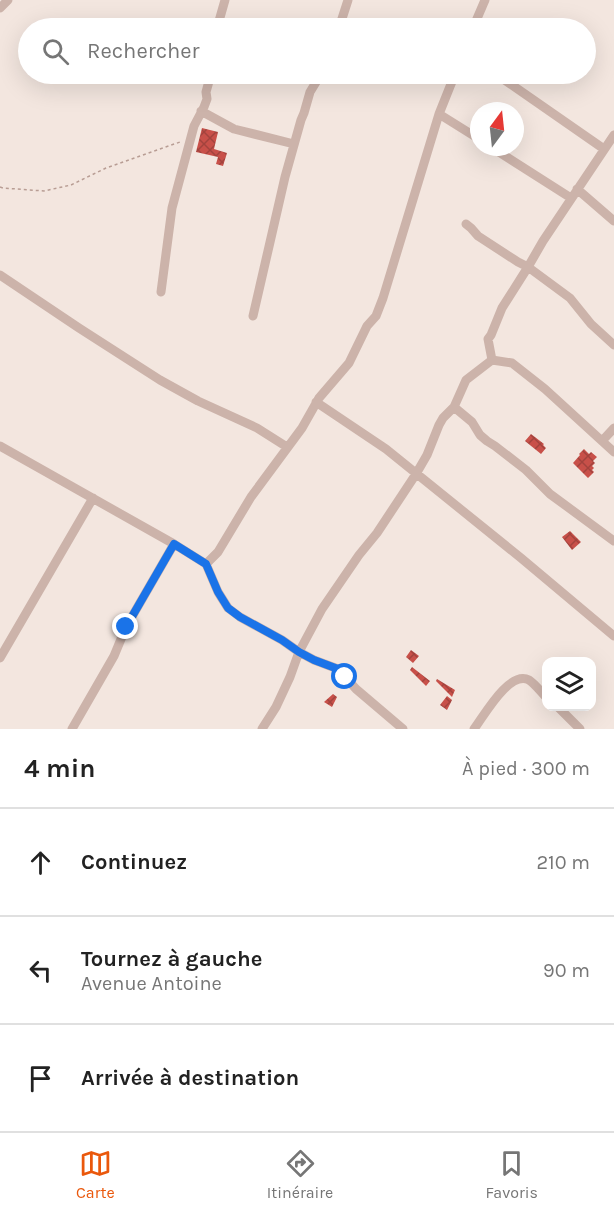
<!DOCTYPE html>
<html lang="fr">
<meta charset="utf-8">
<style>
body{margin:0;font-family:Karla,sans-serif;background:#f2f2f2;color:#222}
.controls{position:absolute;right:18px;bottom:18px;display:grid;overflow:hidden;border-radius:12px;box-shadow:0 6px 24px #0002}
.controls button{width:54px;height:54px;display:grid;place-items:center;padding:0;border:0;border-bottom:2px solid #e0e0e0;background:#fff;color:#222;font:30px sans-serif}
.compass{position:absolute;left:470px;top:102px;width:54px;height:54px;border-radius:50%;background:#fff;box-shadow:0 6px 24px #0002;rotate:15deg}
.stop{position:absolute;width:18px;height:18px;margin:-14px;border:4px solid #1a73e8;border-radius:50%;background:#fff}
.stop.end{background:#1a73e8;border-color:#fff;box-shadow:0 2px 6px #0008}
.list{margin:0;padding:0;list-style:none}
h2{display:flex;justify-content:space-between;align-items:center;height:78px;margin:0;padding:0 24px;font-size:26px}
h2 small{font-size:20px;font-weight:400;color:#767676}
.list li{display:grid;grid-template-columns:39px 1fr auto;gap:18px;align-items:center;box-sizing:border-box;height:108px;padding:0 24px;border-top:2px solid #e0e0e0}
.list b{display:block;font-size:22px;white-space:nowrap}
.list p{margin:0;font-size:20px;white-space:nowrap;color:#767676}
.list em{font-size:20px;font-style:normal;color:#767676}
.icon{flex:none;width:33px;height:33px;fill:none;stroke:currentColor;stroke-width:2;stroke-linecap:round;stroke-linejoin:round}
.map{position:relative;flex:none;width:614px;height:729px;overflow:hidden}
.search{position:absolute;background:#fff;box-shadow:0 6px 24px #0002;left:18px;right:18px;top:18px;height:66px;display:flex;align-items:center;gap:15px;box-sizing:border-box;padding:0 21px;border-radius:33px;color:#767676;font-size:22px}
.sheet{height:402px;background:#fff}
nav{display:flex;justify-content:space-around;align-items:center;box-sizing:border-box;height:84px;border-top:2px solid #e0e0e0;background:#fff;font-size:16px;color:#767676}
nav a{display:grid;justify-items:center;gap:3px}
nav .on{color:#ea580c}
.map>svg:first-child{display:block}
.building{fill:url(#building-cross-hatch)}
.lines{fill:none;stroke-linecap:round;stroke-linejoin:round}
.path{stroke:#b89d94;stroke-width:1.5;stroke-dasharray:3 3;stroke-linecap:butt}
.minor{stroke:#ccb3aa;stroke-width:9}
.route{stroke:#1a73e8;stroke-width:8}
</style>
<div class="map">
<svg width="614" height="729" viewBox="0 0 614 729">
<defs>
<pattern id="building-cross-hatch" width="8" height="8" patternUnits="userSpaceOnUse" patternTransform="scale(1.5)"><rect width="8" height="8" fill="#c85049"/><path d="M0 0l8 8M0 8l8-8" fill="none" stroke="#a3433d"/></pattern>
</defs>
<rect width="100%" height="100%" fill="#f3e6df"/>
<path class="building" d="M202,128L218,132L214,149L227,153L223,166L216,164L218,157L196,152Z
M531,434L544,444L543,445L546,448L541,454L525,441Z
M584,449L589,454L591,452L597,457L593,461L595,463L592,466L594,468L592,470L594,472L588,478L573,463L580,455L579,454Z
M570,531L581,542L572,550L562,537Z
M411,650L419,656L413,663L406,657Z
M412,667L430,681L426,686L410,670Z
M437,679L455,690L452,697L436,681Z
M333,694L337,697L332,707L324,702Z
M447,696L452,700L447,710L440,705Z"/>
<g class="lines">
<path class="path" d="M0,187L3,188L44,191L71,185L106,168L180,142"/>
<path class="minor" d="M0,8L8,0
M217,28L225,0
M339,28L348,0
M473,28L485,0
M496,74L604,149
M201,111L234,129L294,144
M439,114L479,139
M491,147L571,198
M577,189L614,221
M466,224L471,228L478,236L518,262L528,267L570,298L591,324L614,345
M0,275L79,328L160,380L198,401L257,428L287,447
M161,292L172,208L194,126L204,107L207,99L206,92L211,74
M253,316L285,177L301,120L304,113L310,92L321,74
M492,360L512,363L545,389L614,452
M316,402L386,449L521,558L614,636
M454,407L472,422L480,435L487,441L495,446L526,470L550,494L614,541
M602,441L614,428
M0,446L174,544L206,564L218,592L228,608L240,617L282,640L299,652L314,660L338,669L356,689L403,729
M206,564L218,552L251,497L302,428L319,398L349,363L367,326L376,316L383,298L439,114L455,74
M0,658L93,498
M557,706L580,729
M72,729L114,656L126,627L174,544
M262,729L276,707L290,677L299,652L322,609L359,555L377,533L416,474L427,455L439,425L443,418L454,407L466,380L492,360L488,339L491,335L502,308L528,267L543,241L614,135
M474,729C484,716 509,670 529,680C535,684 541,692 546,697"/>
</g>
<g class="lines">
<path class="route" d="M126,627L174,544L206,564L218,592L228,608L240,617L282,640L299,652L314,660L338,669L345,677"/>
</g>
</svg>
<div class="controls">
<button><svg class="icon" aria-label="layers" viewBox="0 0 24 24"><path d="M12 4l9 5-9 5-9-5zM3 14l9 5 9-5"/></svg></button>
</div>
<svg class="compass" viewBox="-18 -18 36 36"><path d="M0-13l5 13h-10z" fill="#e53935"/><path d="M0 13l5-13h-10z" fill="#767676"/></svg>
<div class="stop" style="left:345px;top:677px"></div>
<div class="stop end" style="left:126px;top:627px"></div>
<div class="search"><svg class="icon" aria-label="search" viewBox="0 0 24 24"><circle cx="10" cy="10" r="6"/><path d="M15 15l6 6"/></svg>Rechercher</div>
</div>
<section class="sheet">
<h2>4 min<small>À pied · 300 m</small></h2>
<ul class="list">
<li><svg class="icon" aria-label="ahead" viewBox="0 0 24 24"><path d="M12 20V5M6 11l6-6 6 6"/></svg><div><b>Continuez</b></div><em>210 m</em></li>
<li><svg class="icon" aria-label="left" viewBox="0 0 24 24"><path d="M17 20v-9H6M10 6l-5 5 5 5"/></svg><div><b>Tournez à gauche</b><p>Avenue Antoine</p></div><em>90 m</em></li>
<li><svg class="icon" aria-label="arrive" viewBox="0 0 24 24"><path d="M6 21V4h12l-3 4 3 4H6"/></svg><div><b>Arrivée à destination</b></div></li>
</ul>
</section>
<nav>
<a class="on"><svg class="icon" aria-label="map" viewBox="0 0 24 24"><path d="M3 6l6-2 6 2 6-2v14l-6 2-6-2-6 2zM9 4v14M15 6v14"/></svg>Carte</a>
<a><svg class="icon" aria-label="directions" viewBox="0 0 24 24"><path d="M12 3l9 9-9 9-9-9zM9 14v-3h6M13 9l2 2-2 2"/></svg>Itinéraire</a>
<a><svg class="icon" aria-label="saved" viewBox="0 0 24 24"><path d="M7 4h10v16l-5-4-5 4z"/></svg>Favoris</a>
</nav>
